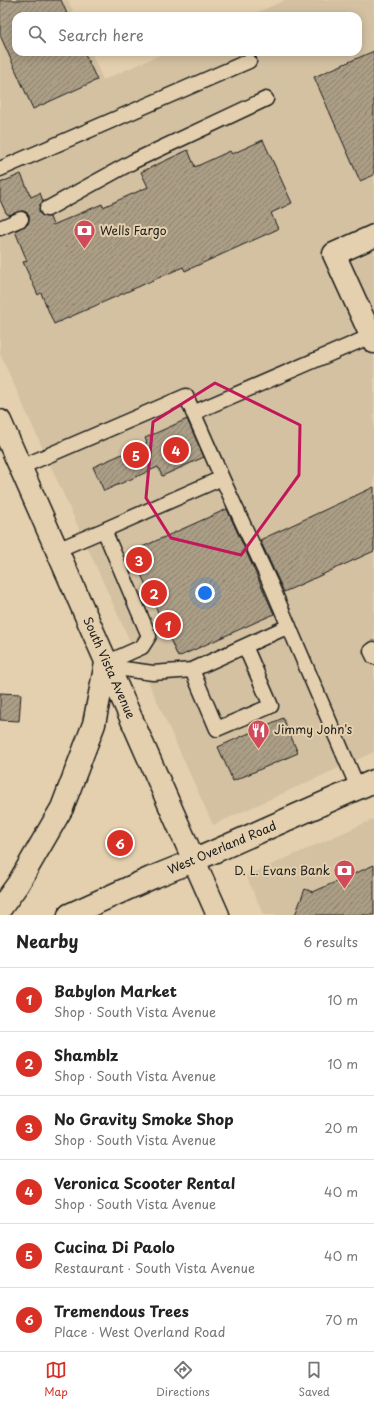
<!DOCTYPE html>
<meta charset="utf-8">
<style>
body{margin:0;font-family:"Playpen Sans",sans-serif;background:#f6f6f6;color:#222}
.you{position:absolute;left:205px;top:593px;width:14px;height:14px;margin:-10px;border:3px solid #fff;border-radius:50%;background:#1a73e8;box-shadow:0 0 0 6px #1a73e833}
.badge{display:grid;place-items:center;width:26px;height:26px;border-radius:50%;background:#d93025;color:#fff;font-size:13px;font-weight:700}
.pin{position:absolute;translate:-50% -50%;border:2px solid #fff;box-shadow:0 1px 4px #0006}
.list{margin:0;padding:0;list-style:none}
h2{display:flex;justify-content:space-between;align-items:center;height:52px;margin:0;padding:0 16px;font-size:17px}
h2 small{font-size:13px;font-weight:400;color:#767676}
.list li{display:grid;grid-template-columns:26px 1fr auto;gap:12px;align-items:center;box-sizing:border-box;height:64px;padding:0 16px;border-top:1px solid #e0e0e0}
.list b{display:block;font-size:15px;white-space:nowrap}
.list p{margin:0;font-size:13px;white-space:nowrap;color:#767676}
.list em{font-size:13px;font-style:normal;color:#767676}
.icon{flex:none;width:22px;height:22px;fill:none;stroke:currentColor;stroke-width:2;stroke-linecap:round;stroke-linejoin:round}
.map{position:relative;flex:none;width:374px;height:915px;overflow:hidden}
.search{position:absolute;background:#fff;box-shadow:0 2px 10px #0003;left:12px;right:12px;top:12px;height:44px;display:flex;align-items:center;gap:10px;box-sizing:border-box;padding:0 14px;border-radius:12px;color:#767676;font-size:15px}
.sheet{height:436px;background:#fff}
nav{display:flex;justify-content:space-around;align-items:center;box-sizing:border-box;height:56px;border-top:1px solid #e0e0e0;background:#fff;font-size:11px;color:#767676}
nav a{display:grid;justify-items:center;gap:2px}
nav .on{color:#d93025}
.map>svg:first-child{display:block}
.built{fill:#d3c1a2}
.building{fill:url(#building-hatch);stroke:#1c1c1c}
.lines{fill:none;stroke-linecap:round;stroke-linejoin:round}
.service-casing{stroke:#1c1c1c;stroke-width:17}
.minor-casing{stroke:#1c1c1c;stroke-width:25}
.tertiary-casing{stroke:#1c1c1c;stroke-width:25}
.primary-casing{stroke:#1c1c1c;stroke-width:25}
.service{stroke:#e4d0ae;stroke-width:14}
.minor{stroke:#e4d0ae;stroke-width:22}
.tertiary{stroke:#e4d0ae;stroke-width:22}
.primary{stroke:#e4d0ae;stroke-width:22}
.marked{fill:none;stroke:#c2185b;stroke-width:3;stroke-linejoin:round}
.labels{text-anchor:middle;stroke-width:4;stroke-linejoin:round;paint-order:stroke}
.poi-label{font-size:12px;fill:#1c1c1c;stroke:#e4d0ae;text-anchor:start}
.street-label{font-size:12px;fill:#1c1c1c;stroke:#e4d0ae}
</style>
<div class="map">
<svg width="374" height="915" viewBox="0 0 374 915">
<defs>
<pattern id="building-hatch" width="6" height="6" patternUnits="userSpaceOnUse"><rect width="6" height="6" fill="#ac9e86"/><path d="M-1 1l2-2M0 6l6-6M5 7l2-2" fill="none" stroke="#8b806d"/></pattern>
</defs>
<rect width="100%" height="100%" fill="#e4d0ae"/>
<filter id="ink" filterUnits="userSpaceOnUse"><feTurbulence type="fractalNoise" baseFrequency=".025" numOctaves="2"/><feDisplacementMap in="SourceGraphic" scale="8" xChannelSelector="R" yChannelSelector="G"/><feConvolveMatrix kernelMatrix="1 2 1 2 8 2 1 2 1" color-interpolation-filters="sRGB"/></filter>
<g filter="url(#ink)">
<path class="built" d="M0,0H68L75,16H16V52H91L103,80L167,52H358V16H249L285,0H374V752L213,825L0,354Z
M374,819V915H264L246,876Z"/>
<path class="building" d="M0,0H61L68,16H16V52H84L97,80L33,109L0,35Z
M374,51V175L360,181L314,77Z
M263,140L292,203L271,213L278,229L185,271L183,267L54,324L41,293L38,295L23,262L27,261L15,231L28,224L29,220V216L26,212L22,211L8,215L7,213H6L0,200V183L21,174L31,197L40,193L43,201L40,205L39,213L43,216L50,217L53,225L102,204L103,207L148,187L141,172L188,150L195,167L230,151L232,154Z
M187,419L204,457L162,476L158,467L104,491L93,467L147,443L145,438Z
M374,487V551L284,592L260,540Z
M227,509L274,614L178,657L131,552Z
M0,693L21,694L19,721L0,720Z
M283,718L298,753L233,781L218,747Z
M374,865V915H295L305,889L313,892Z"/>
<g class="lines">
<defs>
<path id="service" d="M0,169L249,61
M47,209L134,161L266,99
M0,228L21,219
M193,413L371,336
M21,467L186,396L222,478L272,587L358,788
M104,530L222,478
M57,550L104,530L149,636L142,647L106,663
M374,649L371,651L374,657
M106,663L124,669L153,673L192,670L289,626
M192,670L217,729L271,706L245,646"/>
<path id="minor" d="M374,236L334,254L374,342"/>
<path id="tertiary" d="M193,861L374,781"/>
<path id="primary" d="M0,421L218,915
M0,909L18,884L62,808L94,724L106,663
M69,915L151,878L193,861"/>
</defs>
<use href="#service" class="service-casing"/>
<use href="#minor" class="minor-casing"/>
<use href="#tertiary" class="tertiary-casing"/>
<use href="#primary" class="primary-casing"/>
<use href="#service" class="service"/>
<use href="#minor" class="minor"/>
<use href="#tertiary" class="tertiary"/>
<use href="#primary" class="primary"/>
</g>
</g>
<path class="marked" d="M215,383L300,425L299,475L241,555L171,538L146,498L153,422Z"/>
<defs>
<symbol id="bank-pin" viewBox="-11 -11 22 30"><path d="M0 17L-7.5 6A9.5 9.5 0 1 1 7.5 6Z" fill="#d1495b" stroke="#e4d0ae"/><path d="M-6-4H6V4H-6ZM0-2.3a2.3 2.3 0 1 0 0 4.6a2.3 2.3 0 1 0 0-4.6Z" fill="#fff"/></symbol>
<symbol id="restaurant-pin" viewBox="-11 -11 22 30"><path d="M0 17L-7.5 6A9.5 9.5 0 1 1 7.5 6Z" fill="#d1495b" stroke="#e4d0ae"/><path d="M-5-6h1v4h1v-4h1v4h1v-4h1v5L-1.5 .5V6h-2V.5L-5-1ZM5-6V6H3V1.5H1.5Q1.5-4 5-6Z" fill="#fff"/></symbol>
</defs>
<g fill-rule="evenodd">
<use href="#bank-pin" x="72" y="218" width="25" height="34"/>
<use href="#restaurant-pin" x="246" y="718" width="25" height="34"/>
<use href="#bank-pin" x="332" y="858" width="25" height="34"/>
</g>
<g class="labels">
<g class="poi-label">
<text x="100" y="235">Wells Fargo</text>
<text x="274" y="734">Jimmy John's</text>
<text x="330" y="875" text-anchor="end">D. L. Evans Bank</text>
</g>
<g class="street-label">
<text transform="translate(109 668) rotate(66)" y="4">South Vista Avenue</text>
<text transform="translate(222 848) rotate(-23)" y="4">West Overland Road</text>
</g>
</g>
</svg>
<div class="you"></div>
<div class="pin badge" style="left:168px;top:625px">1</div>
<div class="pin badge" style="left:154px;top:593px">2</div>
<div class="pin badge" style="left:139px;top:560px">3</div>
<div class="pin badge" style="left:176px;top:450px">4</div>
<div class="pin badge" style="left:136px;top:455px">5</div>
<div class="pin badge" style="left:120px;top:843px">6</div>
<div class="search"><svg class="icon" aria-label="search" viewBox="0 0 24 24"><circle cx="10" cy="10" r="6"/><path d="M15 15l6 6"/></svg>Search here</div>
</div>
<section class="sheet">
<h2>Nearby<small>6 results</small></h2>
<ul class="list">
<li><span class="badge">1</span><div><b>Babylon Market</b><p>Shop · South Vista Avenue</p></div><em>10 m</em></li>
<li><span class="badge">2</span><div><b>Shamblz</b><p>Shop · South Vista Avenue</p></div><em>10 m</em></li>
<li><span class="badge">3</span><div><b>No Gravity Smoke Shop</b><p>Shop · South Vista Avenue</p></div><em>20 m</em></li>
<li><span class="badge">4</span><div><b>Veronica Scooter Rental</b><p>Shop · South Vista Avenue</p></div><em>40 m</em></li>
<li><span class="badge">5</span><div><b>Cucina Di Paolo</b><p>Restaurant · South Vista Avenue</p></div><em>40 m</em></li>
<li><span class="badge">6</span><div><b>Tremendous Trees</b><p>Place · West Overland Road</p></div><em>70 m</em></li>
</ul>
</section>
<nav>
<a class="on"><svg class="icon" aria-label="map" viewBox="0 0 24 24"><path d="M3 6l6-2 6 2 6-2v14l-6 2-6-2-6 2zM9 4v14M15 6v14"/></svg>Map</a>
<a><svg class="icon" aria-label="directions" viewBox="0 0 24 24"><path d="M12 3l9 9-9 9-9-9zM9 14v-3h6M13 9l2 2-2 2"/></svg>Directions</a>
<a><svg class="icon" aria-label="saved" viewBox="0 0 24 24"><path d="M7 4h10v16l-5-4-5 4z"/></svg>Saved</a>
</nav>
